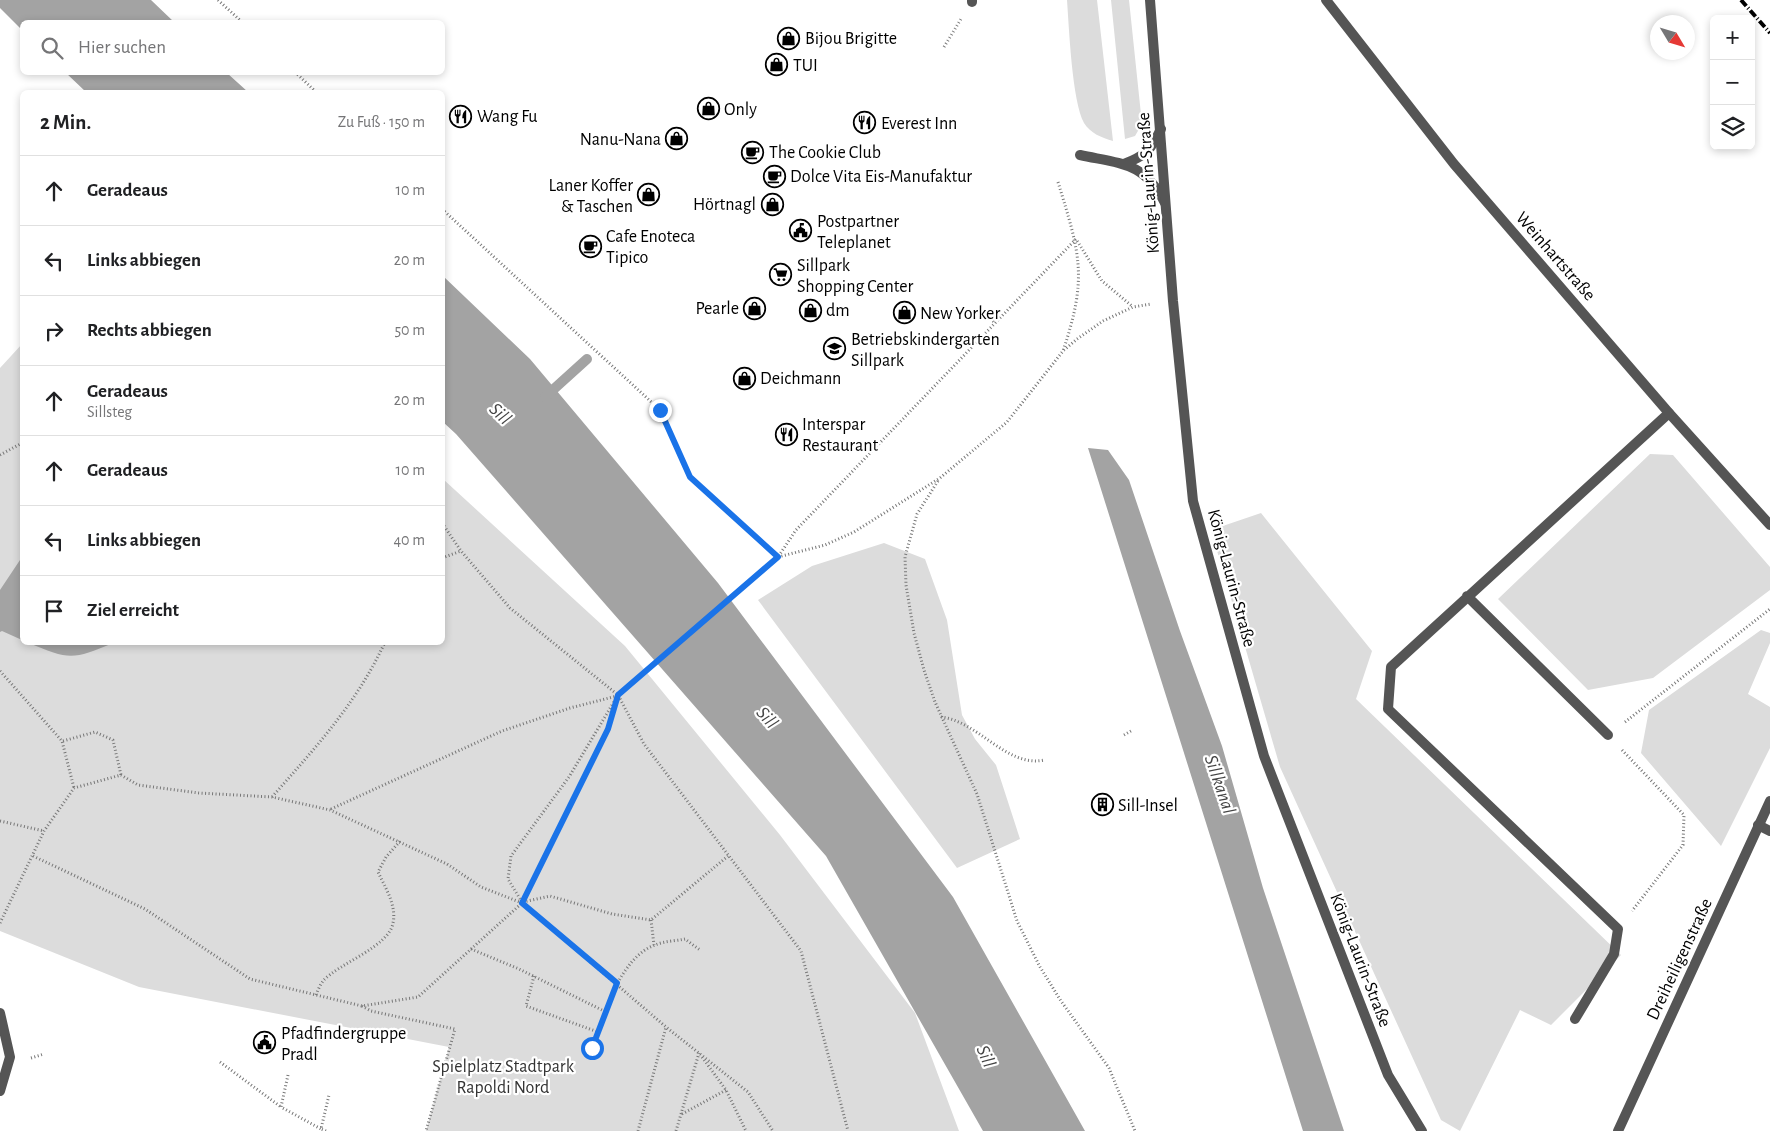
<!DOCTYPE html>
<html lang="de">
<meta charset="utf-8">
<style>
body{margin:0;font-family:"Alegreya Sans",sans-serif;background:#f6f6f6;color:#202124}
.controls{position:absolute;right:15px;top:15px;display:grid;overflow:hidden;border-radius:8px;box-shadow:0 2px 8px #0003}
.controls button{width:45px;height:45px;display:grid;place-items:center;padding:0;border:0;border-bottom:1px solid #e0e0e0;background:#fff;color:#202124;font:25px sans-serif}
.compass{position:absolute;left:1650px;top:15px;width:45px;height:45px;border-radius:50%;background:#fff;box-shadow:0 2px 8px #0003;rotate:128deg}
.stop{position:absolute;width:15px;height:15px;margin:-11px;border:4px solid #1a73e8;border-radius:50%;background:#fff}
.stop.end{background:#1a73e8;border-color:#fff;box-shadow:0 1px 5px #0008}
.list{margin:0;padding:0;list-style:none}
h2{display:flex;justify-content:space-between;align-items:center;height:65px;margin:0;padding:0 20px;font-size:21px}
h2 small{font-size:16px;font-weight:400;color:#757577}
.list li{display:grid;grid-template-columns:32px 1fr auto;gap:15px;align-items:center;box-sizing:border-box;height:70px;padding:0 20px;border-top:1px solid #e0e0e0}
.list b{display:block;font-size:19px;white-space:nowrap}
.list p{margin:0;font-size:16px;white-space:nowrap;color:#757577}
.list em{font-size:16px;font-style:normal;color:#757577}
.icon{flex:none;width:28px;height:28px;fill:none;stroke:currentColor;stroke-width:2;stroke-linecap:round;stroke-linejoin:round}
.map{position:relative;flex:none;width:1770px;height:1131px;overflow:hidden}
.search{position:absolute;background:#fff;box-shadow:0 2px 8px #0003;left:20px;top:20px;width:425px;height:55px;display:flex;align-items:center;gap:12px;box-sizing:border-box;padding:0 18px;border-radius:8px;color:#757577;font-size:19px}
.panel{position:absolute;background:#fff;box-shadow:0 2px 8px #0003;left:20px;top:90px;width:425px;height:555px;border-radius:8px}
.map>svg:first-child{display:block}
.green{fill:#dcdcdc}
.water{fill:#a3a3a3}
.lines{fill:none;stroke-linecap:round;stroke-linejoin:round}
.stream{stroke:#a3a3a3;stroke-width:10}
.path{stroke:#777;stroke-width:3;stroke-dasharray:1 2.5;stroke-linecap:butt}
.service{stroke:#555;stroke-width:10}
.pedestrian{stroke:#555;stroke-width:10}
.minor{stroke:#555;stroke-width:10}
.tertiary{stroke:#555;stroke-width:10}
.rail{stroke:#000;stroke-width:4;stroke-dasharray:8 2.5 1 2.5;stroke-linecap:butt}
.route{stroke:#1a73e8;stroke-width:6}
.labels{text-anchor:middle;stroke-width:4.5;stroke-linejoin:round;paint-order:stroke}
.poi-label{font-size:18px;fill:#000;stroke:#fff;text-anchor:start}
.street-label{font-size:18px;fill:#000;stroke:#fff}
.park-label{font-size:18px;fill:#333;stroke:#fff}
.water-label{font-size:19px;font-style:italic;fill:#444;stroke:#fff}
</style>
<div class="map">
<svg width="1770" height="1131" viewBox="0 0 1770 1131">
<rect width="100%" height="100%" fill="#fff"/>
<path class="green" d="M1067,0H1097L1113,141C1102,138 1090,133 1084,123C1072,101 1069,27 1067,0Z
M1111,0H1129L1142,124L1135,136L1125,139Z
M22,344V642H442L443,479L625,646L780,835L915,1013L959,1131H426L449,1047L139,987L0,931V368Z
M1650,454L1673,455L1770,567V590L1653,678L1588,690L1498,599Z
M1261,513L1372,651L1356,699L1621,955L1551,1025L1520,1010L1460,1131L1441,1120L1280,767L1211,530Z
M884,543L925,559L947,620L962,715L975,739L996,765L1020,839L957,868L758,600L812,566Z
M1761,630L1770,633V643L1748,694L1770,707V748L1721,846L1641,753L1649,710Z"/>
<path class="water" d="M0,0H151L174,22H22V30L0,8Z
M66,73H227L248,92H86Z
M443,276L530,359L718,583L953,897L1085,1131H983L826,856L456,434L443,422Z
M1088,448L1108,450L1129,480L1180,631L1222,746L1263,888L1344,1131H1303Z
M22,557V640L2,631L0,632V590Z
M29,643H113C73,660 69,660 29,643Z"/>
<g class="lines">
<path class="stream" d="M545,397L587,359"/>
<path class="path" d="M218,0L242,22
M944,47L961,19
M295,72L316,92
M1058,182C1080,254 1088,277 1063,351
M442,209L660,410L690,477L778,557L796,530L1076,239L1102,281L1133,307
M983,311L995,323
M0,455L22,443
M938,481L917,514L905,557L906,585L914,633L924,670L935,702L977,794L1017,921L1040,967L1061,1001L1109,1068L1135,1131
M442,523L461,551L510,608L618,695L644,744L801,951L848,1131
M442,558L461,551
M0,671L62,741L74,788
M941,717C978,721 1007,768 1044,760
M1625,722L1770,609
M1124,735L1131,731
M63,741L95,732L113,740L121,775
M1622,750L1684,815L1683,845L1632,911
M272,797C316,747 357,703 385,642
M331,809L502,731L570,708L617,696
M0,821L44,831
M33,856L145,909L250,979L362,1006L418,997L522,903L608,729L616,701
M522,902L508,879L511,856L569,777L618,695L778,557L825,545L854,532L940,478L1007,422L1063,351L1077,339L1103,321L1133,307L1151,304
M523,902L550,896L612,914L651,920L728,856
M651,920L654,945
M0,923L44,831L74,788L121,775L138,785L199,793L272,797L330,810L447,864L481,887L522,903L666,1027L748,1092L773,1131
M471,949L519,969L606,1012
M534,976L526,1006L598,1032
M316,995C318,990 320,985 323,981C339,963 389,947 393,923C397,906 385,887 378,872L386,857L401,840
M362,1006L371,1011L455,1029L426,1131
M592,1048C604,1016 619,958 655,945C664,941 676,941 685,939L700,950
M702,1057L726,1090L746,1131
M31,1058L44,1054
M220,1062L281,1107
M288,1075L281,1107L321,1129
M682,1114L726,1090
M326,1131L321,1129L329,1095
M638,1131L666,1027
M676,1131L699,1053"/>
<path class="service" d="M1080,155C1122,164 1144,162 1165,203
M1124,164C1145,156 1151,150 1161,129
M1467,596L1608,735
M1575,1019L1614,954L1618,929L1388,709L1391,667L1669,413"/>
<path class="pedestrian" d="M972,0V2"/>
<path class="minor" d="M1758,825L1770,831
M0,1013L10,1057L0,1091"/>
<path class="tertiary" d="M1150,0L1173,301L1193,501L1264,756L1388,1075L1422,1131
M1326,0L1454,164L1669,413L1770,525
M1618,1131L1770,801"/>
<path class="rail" d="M1741,0L1770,33"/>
</g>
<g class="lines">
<path class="route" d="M592,1048L617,983L522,903L608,729L618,695L778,557L690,477L660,410"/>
</g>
<defs>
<symbol id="shop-ring" viewBox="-11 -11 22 22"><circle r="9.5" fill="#fff" stroke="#000" stroke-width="1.5"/><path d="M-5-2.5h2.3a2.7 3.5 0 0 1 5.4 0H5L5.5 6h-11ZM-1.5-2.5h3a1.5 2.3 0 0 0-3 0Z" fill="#000"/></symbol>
<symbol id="restaurant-ring" viewBox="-11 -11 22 22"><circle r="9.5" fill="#fff" stroke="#000" stroke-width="1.5"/><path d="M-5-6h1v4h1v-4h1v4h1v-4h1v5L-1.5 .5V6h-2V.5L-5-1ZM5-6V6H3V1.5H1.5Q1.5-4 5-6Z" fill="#000"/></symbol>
<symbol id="cafe-ring" viewBox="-11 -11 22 22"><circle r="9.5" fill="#fff" stroke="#000" stroke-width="1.5"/><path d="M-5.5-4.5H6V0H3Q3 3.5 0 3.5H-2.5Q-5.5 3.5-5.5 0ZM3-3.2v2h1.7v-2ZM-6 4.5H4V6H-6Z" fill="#000"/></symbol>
<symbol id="civic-ring" viewBox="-11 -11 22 22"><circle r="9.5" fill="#fff" stroke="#000" stroke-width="1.5"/><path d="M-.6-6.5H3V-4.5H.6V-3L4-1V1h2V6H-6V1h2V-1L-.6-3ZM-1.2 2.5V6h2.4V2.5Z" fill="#000"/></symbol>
<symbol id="supermarket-ring" viewBox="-11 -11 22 22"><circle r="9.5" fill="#fff" stroke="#000" stroke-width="1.5"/><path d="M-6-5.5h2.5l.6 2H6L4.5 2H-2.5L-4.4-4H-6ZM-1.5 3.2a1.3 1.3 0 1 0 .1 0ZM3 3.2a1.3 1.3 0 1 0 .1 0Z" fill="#000"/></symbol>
<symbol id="school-ring" viewBox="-11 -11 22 22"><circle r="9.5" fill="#fff" stroke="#000" stroke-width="1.5"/><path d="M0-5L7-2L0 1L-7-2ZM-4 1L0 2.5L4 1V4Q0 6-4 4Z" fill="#000"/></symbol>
<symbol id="building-ring" viewBox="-11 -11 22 22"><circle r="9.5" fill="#fff" stroke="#000" stroke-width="1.5"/><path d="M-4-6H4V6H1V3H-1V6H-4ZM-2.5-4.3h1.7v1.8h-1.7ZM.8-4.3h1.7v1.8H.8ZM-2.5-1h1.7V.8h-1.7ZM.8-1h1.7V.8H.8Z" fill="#000"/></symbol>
</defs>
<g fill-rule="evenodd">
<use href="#shop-ring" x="776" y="26" width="25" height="25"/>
<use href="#shop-ring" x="764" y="52" width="25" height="25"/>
<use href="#shop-ring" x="696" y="96" width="25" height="25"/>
<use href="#restaurant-ring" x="448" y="104" width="25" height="25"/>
<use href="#restaurant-ring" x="852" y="110" width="25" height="25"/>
<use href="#shop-ring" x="664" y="126" width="25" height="25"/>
<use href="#cafe-ring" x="740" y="140" width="25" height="25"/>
<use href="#cafe-ring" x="762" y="164" width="25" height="25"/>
<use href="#shop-ring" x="636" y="182" width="25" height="25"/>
<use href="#shop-ring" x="760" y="192" width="25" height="25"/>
<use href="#civic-ring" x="788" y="218" width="25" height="25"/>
<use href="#cafe-ring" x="578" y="234" width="25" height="25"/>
<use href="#supermarket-ring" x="768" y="262" width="25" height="25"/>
<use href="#shop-ring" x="742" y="296" width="25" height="25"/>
<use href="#shop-ring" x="798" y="298" width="25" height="25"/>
<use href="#shop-ring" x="892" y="300" width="25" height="25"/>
<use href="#school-ring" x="822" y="336" width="25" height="25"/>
<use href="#shop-ring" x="732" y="366" width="25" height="25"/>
<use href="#restaurant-ring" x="774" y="422" width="25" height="25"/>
<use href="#building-ring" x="1090" y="792" width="25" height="25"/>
<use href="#civic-ring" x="252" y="1030" width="25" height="25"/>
</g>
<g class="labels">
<g class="poi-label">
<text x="805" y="44">Bijou Brigitte</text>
<text x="793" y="71">TUI</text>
<text x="724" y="115">Only</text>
<text x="477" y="122">Wang Fu</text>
<text x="881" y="129">Everest Inn</text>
<text x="661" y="145" text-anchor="end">Nanu-Nana</text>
<text x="769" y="158">The Cookie Club</text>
<text x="790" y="182">Dolce Vita Eis-Manufaktur</text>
<text x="633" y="191" text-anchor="end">Laner Koffer<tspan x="633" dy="21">&amp; Taschen</tspan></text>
<text x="756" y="210" text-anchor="end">Hörtnagl</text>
<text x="817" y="227">Postpartner<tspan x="817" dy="21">Teleplanet</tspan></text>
<text x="606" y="242">Cafe Enoteca<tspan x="606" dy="21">Tipico</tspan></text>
<text x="797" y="271">Sillpark<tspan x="797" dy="21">Shopping Center</tspan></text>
<text x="739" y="314" text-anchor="end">Pearle</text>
<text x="826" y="316">dm</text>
<text x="920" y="319">New Yorker</text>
<text x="851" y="345">Betriebskindergarten<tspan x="851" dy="21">Sillpark</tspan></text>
<text x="760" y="384">Deichmann</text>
<text x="802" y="430">Interspar<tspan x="802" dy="21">Restaurant</tspan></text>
<text x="1118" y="811">Sill-Insel</text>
<text x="281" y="1039">Pfadfindergruppe<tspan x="281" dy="21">Pradl</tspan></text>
</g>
<g class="street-label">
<text transform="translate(1148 183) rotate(-94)" y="6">König-Laurin-Straße</text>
<text transform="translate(1556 256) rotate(49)" y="6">Weinhartstraße</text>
<text transform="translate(1232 578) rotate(75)" y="6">König-Laurin-Straße</text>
<text transform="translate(1679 959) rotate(-65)" y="6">Dreiheiligenstraße</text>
<text transform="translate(1361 960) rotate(69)" y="6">König-Laurin-Straße</text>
</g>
<g class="park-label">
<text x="503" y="1072">Spielplatz Stadtpark<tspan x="503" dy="21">Rapoldi Nord</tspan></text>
</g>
<g class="water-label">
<text transform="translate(501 413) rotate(44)" y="7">Sill</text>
<text transform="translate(768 717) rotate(50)" y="7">Sill</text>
<text transform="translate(1221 784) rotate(71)" y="7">Sillkanal</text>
<text transform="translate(987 1056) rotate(67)" y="7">Sill</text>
</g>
</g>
</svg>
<div class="controls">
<button>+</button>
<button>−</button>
<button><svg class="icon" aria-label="layers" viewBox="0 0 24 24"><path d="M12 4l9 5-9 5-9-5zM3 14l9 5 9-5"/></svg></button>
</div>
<svg class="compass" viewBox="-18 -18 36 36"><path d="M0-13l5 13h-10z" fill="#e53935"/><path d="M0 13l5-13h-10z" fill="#757577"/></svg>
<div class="stop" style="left:592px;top:1048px"></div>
<div class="stop end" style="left:660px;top:410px"></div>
<div class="search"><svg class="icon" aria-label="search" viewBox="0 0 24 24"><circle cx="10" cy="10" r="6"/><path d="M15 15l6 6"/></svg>Hier suchen</div>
<section class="panel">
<h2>2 Min.<small>Zu Fuß · 150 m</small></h2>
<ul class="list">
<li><svg class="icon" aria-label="ahead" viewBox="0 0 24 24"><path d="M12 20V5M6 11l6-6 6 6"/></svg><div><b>Geradeaus</b></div><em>10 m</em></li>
<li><svg class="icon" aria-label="left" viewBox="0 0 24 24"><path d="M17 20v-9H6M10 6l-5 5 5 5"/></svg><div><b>Links abbiegen</b></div><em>20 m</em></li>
<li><svg class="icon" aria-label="right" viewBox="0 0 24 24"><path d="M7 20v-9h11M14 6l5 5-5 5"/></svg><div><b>Rechts abbiegen</b></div><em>50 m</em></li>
<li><svg class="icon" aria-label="ahead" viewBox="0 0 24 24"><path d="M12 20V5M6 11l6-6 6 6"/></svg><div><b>Geradeaus</b><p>Sillsteg</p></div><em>20 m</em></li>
<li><svg class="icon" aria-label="ahead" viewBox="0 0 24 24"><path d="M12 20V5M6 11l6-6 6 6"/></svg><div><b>Geradeaus</b></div><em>10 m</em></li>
<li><svg class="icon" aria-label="left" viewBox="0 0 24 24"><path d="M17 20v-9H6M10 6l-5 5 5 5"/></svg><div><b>Links abbiegen</b></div><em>40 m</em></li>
<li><svg class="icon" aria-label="arrive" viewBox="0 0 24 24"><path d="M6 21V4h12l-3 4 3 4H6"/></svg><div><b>Ziel erreicht</b></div></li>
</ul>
</section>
</div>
